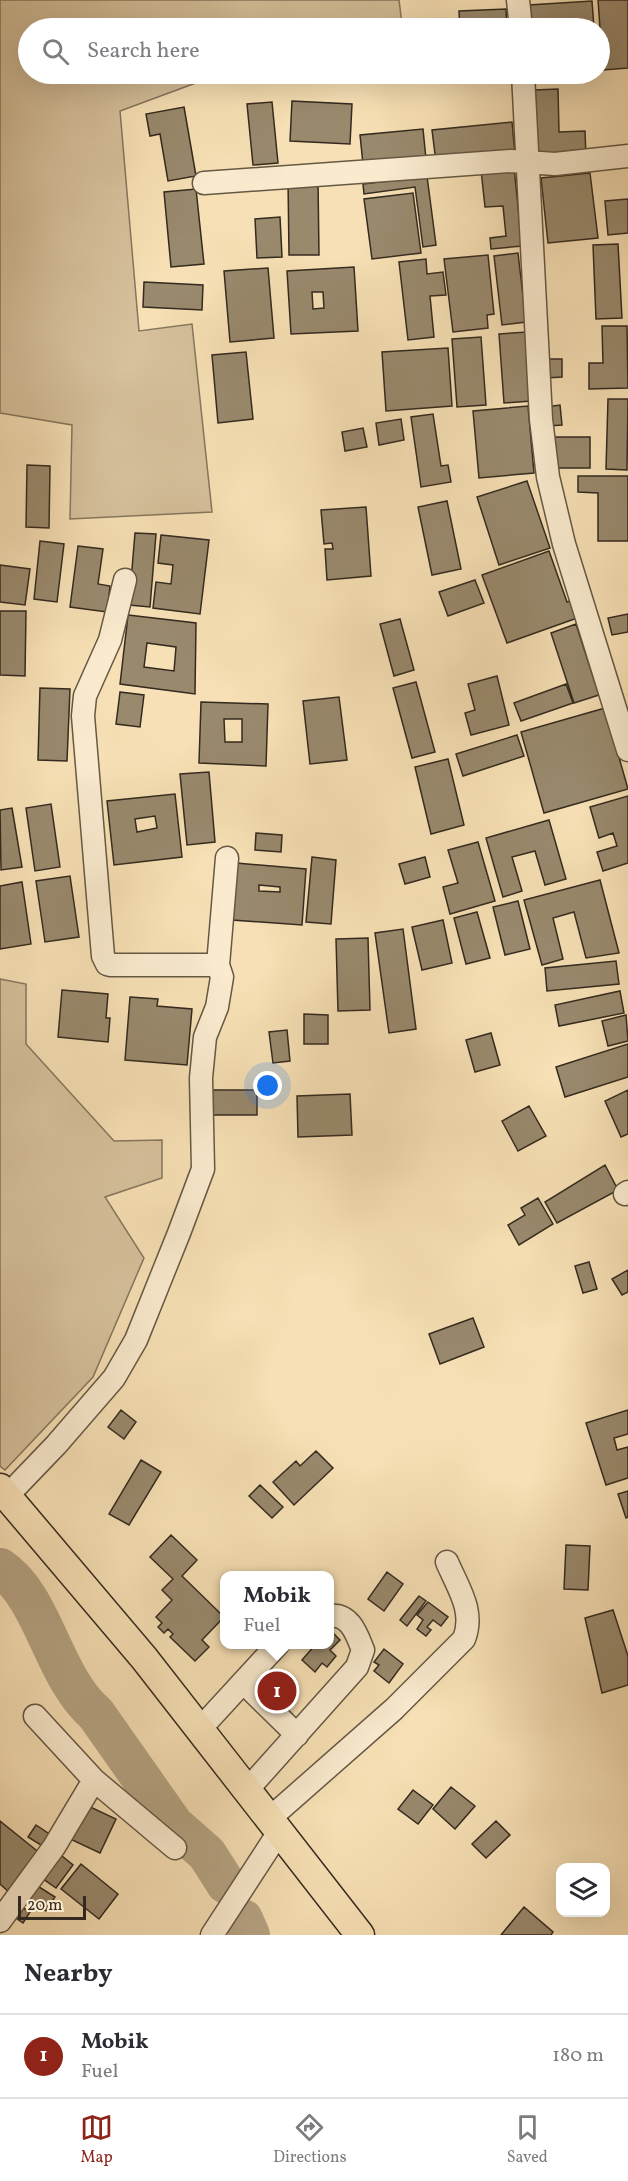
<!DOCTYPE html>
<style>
body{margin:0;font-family:Vollkorn,serif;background:#f7f7f7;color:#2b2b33}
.controls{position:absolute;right:18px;bottom:18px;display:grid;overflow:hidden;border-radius:12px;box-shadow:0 6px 24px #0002}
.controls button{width:54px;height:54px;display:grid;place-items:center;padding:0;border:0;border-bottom:2px solid #e1e1e2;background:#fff;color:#2b2b33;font:30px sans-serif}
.scale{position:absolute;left:18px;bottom:15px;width:68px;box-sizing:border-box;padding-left:6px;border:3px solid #342a1f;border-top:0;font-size:16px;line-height:21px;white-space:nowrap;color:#342a1f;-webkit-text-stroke:4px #faebcf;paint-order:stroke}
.you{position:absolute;left:268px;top:1086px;width:21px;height:21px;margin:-15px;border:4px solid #fff;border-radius:50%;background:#1a73e8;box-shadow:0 0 0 9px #1a73e833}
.badge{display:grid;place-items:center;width:39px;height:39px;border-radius:50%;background:#8f2418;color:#fff;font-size:20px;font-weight:700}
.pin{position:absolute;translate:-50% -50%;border:3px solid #fff;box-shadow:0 2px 6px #0006}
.popup{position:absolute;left:220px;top:1571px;width:114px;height:78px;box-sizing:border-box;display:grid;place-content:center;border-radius:12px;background:#fff;filter:drop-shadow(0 2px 4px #0005);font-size:20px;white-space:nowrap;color:#7c7c81}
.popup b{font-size:22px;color:#2b2b33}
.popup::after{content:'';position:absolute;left:50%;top:100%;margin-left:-12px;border:12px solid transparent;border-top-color:#fff}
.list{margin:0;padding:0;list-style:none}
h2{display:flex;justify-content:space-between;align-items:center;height:78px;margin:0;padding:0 24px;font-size:26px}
h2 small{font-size:20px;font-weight:400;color:#7c7c81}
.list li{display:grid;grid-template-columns:39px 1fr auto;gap:18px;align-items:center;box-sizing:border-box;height:84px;padding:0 24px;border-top:2px solid #e1e1e2}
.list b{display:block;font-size:22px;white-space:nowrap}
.list p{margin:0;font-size:20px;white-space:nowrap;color:#7c7c81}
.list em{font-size:20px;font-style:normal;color:#7c7c81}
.icon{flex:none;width:33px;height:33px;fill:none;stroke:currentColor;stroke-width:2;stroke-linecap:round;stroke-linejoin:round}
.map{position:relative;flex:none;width:628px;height:1935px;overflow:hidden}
.search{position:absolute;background:#fff;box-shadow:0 6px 24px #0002;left:18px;right:18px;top:18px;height:66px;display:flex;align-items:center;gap:15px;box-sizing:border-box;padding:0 21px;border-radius:33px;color:#7c7c81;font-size:22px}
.sheet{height:162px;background:#fff}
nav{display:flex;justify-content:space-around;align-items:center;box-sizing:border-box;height:84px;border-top:2px solid #e1e1e2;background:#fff;font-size:16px;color:#7c7c81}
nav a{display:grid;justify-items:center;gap:3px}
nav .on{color:#8f2418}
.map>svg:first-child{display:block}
.green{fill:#d6c19c;stroke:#85765e;stroke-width:1.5}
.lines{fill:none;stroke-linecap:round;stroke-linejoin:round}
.river{stroke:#b5a282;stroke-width:40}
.building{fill:#99896d;stroke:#342a1f;stroke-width:1.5;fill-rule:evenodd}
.minor-casing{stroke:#655844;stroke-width:25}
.major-casing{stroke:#342a1f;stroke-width:31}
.minor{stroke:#faebcf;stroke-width:22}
.major{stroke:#f7e0b5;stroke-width:28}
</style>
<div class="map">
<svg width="628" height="1935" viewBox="0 0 628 1935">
<rect width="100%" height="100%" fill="#f7e0b5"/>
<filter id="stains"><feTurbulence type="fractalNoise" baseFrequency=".00333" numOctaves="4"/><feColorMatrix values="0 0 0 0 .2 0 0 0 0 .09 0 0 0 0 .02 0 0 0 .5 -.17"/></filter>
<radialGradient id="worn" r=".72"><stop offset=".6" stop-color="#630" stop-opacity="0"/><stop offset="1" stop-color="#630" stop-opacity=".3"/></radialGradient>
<path class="green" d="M0,0H399L402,24L438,25L439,28H28V74H220L120,111L139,331L192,324L212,512L70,519L72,425L0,413Z
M0,979L26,984V1044L114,1141L162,1140V1178L105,1197L144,1258L93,1377L5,1470L0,1466Z"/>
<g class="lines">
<path class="river" d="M0,1568C44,1597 52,1676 96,1714L174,1825L207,1854L226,1884
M243,1919L250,1935"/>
</g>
<path class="building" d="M598,0H628V68L603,70Z
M592,1L594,28H531L529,5Z
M506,9L507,28H460L459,11Z
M558,89L559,132L585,131L586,157L537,158L534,90Z
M292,101L352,104L350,144L290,141Z
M272,102L278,163L253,165L247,104Z
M184,107L196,176L168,181L160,134L150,136L146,114Z
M512,122L515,154L436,162L432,130Z
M423,129L426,159L363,164L360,135Z
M514,167L522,246L491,249L490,238L506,236L503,206L485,207L481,170Z
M590,173L598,238L548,243L541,178Z
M427,176L436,245L423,247L415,187L364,194L363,184Z
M288,180H318L319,255H289Z
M196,189L204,264L171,267L164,192Z
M413,193L421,253L372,259L364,199Z
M628,199V233L608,235L605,201Z
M280,217L282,257L257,258L255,219Z
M618,244L622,318L596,319L593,245Z
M518,253L526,322L502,325L494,256Z
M488,255L494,314L487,315L488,328L453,332L444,259Z
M426,259L427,274L443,272L446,295L430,296L434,337L408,340L399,262Z
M354,267L358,331L291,334L287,271ZM312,292H323L324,308L313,309Z
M268,268L274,338L230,342L224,271Z
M144,282L203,285L202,310L143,307Z
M602,326H627L628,388L589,389V363H603Z
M527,332L531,401L504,403L499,334Z
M481,337L486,405L457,407L452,339Z
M448,348L452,406L386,411L382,352Z
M246,352L253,419L218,423L212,355Z
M544,359H562V377L546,378Z
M608,399H628L627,470L606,469Z
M560,405L562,425L548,426L546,407Z
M528,406L534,473L479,478L473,411Z
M433,414L441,466L448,465L451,482L421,487L411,417Z
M401,419L404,440L379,445L376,423Z
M363,428L367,447L345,451L342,432Z
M553,437H590V468H553Z
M27,465L50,466L49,528L26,527Z
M578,476H628V541H598V493L578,492Z
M527,481L550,548L499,565L477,497Z
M447,501L461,569L432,575L418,507Z
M366,507L371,576L327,580L325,549H333L332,543L324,544L321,510Z
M135,533L156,534L150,607L129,605Z
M161,535L209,540L200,614L153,608L156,582L171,584L173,565L158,563Z
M40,541L64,544L57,602L34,599Z
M78,546L103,549L98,584L110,586L107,612L70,607Z
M549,551L567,602L574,600L580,617L507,643L482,575Z
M0,565L30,569L25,605L0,602Z
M475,580L484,603L448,616L439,592Z
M0,611H26L25,676L0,675Z
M628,614V632L612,635L608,618Z
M128,615L196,623L195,694L120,684ZM147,643L176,647L174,671L144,667Z
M400,619L414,670L394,676L380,624Z
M576,624L599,695L574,703L551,633Z
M497,676L509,725L471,735L465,713L475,710L468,684Z
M416,682L435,752L412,758L393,688Z
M566,684L573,703L521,721L514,703Z
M40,688L70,689L67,761L38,760Z
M120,692L144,695L140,727L116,724Z
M339,697L347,760L310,764L303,701Z
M201,702L268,704L266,766L199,763ZM224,719H242V742H225Z
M605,708L628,789L544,813L521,732Z
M517,735L524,756L463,776L456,754Z
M448,759L464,825L431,834L415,767Z
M209,772L215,842L187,845L180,774Z
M175,794L182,857L114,865L107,801ZM155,816L157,828L137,832L135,819Z
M628,796V863L603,871L597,852L617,846L613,833L599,838L590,807Z
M51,804L60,867L35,871L26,808Z
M12,808L22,867L1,870L0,810Z
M549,820L566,879L545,885L535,851L512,857L522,891L503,897L486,838Z
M256,833L282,835L281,852L255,850Z
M478,842L495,901L450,914L443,887L458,883L448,850Z
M312,857L336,860L331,924L306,922Z
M425,857L430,877L405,884L399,864Z
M236,863L306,869L302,925L232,920ZM259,885L280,887V892L259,891Z
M70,876L79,937L45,942L36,881Z
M600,880L619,953L586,958L574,912L553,918L563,959L542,965L524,900Z
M22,882L31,944L0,949V886Z
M518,901L530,949L505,955L493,907Z
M477,912L490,958L466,964L454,918Z
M443,920L452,963L422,970L412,927Z
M403,929L416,1029L389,1033L375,933Z
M368,938L370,1010L338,1011L336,939Z
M616,961L619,984L547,991L545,968Z
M62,990L108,994L106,1018H110L108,1042L58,1037Z
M620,991L624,1013L559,1026L555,1005Z
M130,997L158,999L157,1006L192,1009L187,1065L125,1060Z
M304,1014L328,1015V1044H304Z
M626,1015L628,1041L608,1046L602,1021Z
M287,1030L290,1061L273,1063L269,1032Z
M491,1033L500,1065L475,1072L466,1040Z
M628,1044V1077L565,1097L556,1067Z
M206,1090H257V1115H206Z
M628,1090V1134L621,1137L605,1101Z
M350,1094L352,1135L298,1137L297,1096Z
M529,1106L546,1136L518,1151L502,1121Z
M605,1165L618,1190L557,1223L545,1202Z
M538,1198L553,1224L519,1245L508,1225L525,1215L521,1208Z
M589,1262L597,1289L583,1293L575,1266Z
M628,1270V1292L622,1295L612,1279Z
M473,1318L484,1347L440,1364L429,1334Z
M121,1410L136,1422L124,1439L108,1427Z
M628,1410V1434L614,1438L617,1450L628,1447V1478L606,1485L586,1423Z
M316,1451L333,1468L294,1505L273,1482L296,1461L300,1466Z
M141,1460L161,1472L129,1525L109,1514Z
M260,1485L283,1507L272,1518L249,1496Z
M628,1491V1517L626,1518L618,1494Z
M171,1535L197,1560L182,1576L224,1617L202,1640L209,1647L195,1661L170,1637L173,1634L168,1629L164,1633L158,1627L162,1623L156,1617L172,1600L162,1590L173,1579L150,1557Z
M566,1545L590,1546L588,1590L564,1589Z
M387,1572L403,1584L384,1611L368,1599Z
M419,1596L426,1601L407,1626L400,1620Z
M428,1602L448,1617L441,1626L433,1620L427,1627L431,1630L426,1636L417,1629L423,1620L417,1615Z
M613,1610L628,1656V1685L602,1693L585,1618Z
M330,1630L340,1640L330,1650L336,1656L327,1667L322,1663L315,1672L302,1660L316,1644H330Z
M384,1649L403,1664L389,1683L374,1671L379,1665L374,1662Z
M451,1787L475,1806L455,1829L433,1809Z
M413,1790L433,1805L418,1824L398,1809Z
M86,1805L116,1819L100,1853L70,1839Z
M0,1821L41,1854L10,1893L0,1884Z
M496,1821L510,1835L486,1858L472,1844Z
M36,1825L51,1835L44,1847L28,1837Z
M57,1852L73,1865L56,1888L39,1876Z
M81,1864L118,1894L99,1919L61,1889Z
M36,1885L55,1897L46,1911L27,1899Z
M20,1906L30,1912L23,1923L13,1916Z
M524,1907L553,1932L551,1935H501Z"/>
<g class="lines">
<defs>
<path id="minor" d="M518,0L521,28
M523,74L541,419L548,477L564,544L628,750
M204,183L511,161L555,164L628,156
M125,580L110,640L85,696L83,716L103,956L107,964L111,965H218
M625,1194L628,1192
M7,1496L56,1445L114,1378L136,1340L179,1233L203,1169L201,1078L205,1037L217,1007L222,977L218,965L227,858
M243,1682L297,1735
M35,1716L94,1780L175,1848
M200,1729L278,1644
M247,1790L357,1667L363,1650C357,1635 350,1613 330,1616
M269,1819L394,1709L464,1639C475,1611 458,1588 447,1562
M0,1921L54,1847L94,1780
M212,1935L279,1832"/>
<path id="major" d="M0,1488L144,1658L360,1935"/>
</defs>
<use href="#minor" class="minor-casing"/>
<use href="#major" class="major-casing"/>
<use href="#minor" class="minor"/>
<use href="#major" class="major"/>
</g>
<rect width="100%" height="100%" filter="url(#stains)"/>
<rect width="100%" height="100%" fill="url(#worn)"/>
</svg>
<div class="controls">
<button><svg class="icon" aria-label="layers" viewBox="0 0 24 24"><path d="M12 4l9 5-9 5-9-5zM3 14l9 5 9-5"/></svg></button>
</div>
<div class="scale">20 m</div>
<div class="you"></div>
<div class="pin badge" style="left:277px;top:1691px">1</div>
<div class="popup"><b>Mobik</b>Fuel</div>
<div class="search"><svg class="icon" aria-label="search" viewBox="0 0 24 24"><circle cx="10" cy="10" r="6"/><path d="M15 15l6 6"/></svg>Search here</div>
</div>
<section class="sheet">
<h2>Nearby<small></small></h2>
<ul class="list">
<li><span class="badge">1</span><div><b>Mobik</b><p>Fuel</p></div><em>180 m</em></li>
</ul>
</section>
<nav>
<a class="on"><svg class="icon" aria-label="map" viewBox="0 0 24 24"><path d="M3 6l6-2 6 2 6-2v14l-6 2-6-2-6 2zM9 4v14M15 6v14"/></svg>Map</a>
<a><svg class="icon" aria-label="directions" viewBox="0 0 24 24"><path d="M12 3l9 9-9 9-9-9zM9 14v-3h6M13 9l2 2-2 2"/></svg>Directions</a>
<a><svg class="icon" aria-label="saved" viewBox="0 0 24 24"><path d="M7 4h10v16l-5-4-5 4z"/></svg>Saved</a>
</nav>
